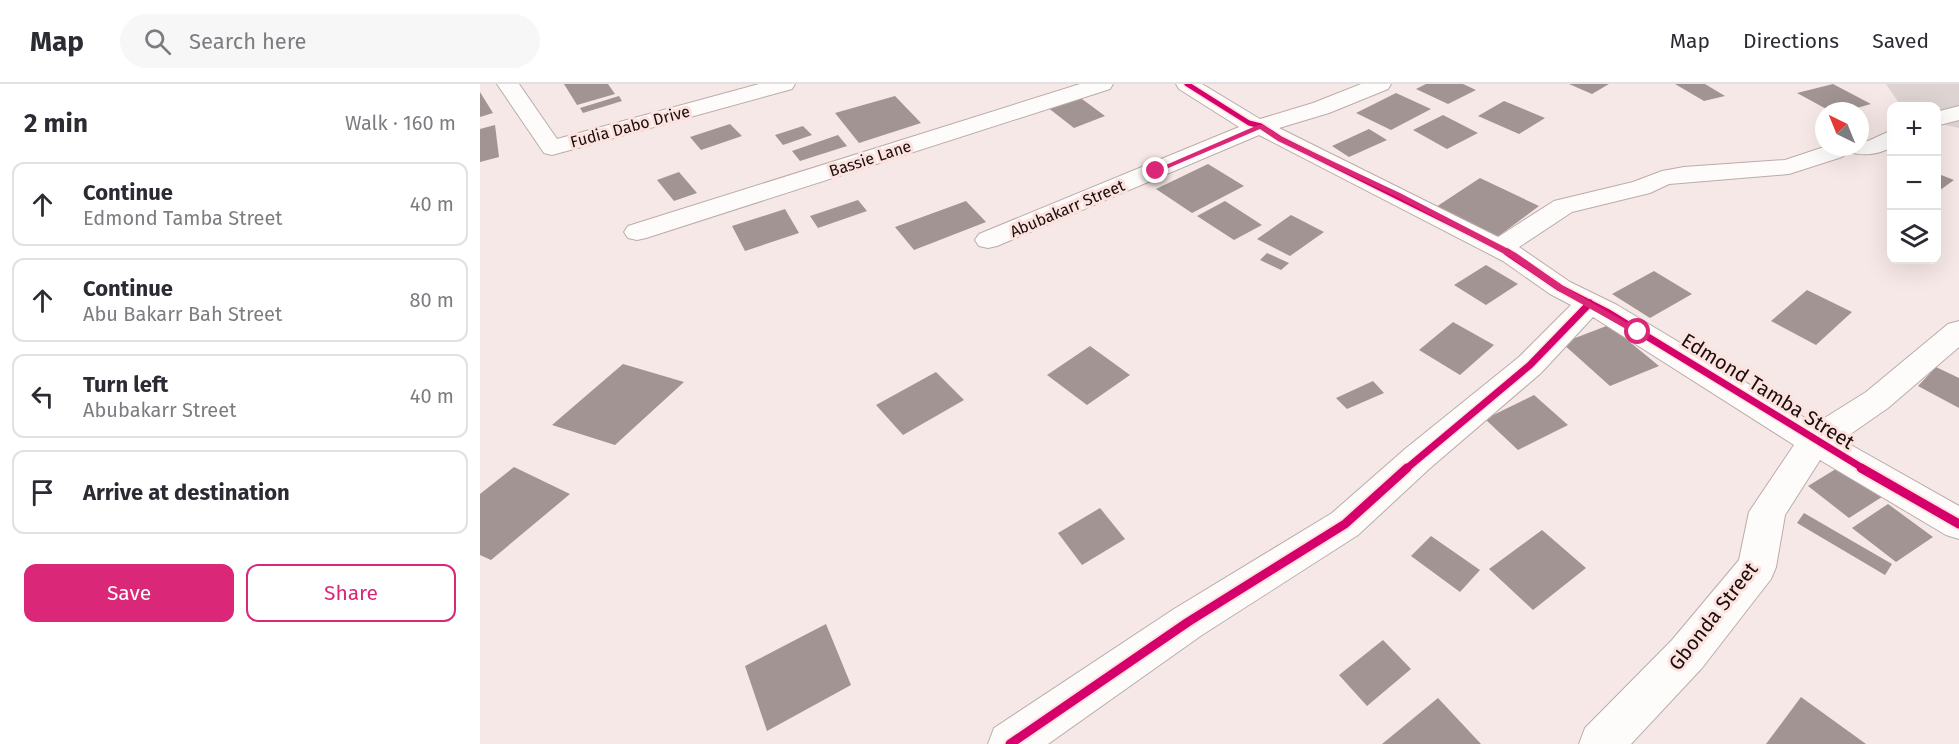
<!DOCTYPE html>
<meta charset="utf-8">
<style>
body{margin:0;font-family:"Fira Sans",sans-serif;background:#f7f7f7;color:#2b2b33}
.controls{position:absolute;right:18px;top:18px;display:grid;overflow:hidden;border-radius:12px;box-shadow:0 6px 24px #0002}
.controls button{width:54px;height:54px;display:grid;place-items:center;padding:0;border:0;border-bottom:2px solid #e1e1e2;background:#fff;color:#2b2b33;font:30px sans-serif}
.compass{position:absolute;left:1335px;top:18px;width:54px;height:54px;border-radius:50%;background:#fff;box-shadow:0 6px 24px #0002;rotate:317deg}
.stop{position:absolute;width:18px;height:18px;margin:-14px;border:4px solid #db2777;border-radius:50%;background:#fff}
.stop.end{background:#db2777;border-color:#fff;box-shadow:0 2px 6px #0008}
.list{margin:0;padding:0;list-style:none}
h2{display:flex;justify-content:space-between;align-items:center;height:78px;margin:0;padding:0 24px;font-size:26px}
h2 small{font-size:20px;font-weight:400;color:#7c7c81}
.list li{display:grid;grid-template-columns:39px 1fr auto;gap:18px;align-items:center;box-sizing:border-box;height:84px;margin:0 12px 12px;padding:0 12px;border:2px solid #e1e1e2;border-radius:12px}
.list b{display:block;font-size:22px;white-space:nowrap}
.list p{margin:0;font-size:20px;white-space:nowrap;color:#7c7c81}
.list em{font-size:20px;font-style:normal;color:#7c7c81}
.actions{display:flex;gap:12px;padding:18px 24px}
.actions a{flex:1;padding:14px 0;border:2px solid #db2777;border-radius:12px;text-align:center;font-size:21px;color:#db2777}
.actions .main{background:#db2777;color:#fff}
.icon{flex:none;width:33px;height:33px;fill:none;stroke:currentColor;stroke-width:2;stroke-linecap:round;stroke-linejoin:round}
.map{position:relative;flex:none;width:1479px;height:660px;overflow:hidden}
header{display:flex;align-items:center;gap:36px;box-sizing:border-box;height:84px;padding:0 30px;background:#fff;border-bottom:2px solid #e1e1e2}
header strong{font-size:28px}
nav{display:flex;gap:33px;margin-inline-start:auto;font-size:21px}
.search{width:420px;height:54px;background:#f7f7f7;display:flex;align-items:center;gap:15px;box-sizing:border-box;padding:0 21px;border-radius:33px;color:#7c7c81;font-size:22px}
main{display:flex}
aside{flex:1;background:#fff}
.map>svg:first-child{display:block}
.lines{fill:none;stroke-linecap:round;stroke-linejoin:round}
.runway{fill:#dcd3d2;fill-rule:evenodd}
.building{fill:#a19492}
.minor-casing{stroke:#baacaa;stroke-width:2}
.minor{fill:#fefcfb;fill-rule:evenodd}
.cycleway-far2-casing{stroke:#fde3df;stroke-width:8}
.cycleway-far1-casing{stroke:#fde3df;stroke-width:10}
.cycleway-casing{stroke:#fde3df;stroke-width:13}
.cycleway-far2{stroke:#d6006c;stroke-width:5}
.cycleway-far1{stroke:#d6006c;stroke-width:7}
.cycleway{stroke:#d6006c;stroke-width:9}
.route{fill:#db2777}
.labels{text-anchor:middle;stroke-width:6;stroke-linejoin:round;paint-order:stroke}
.far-street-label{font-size:16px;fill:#1b0d0c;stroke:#fde3df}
.street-label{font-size:20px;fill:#1b0d0c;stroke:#fde3df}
</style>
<header>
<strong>Map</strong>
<div class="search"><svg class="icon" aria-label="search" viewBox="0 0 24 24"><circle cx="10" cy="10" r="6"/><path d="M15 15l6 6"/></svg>Search here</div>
<nav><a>Map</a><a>Directions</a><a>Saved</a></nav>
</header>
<main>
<aside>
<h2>2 min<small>Walk · 160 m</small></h2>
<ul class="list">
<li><svg class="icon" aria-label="ahead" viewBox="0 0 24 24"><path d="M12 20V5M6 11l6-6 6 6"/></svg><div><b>Continue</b><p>Edmond Tamba Street</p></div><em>40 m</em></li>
<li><svg class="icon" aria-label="ahead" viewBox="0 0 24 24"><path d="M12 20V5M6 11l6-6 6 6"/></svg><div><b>Continue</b><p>Abu Bakarr Bah Street</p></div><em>80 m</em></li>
<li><svg class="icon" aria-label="left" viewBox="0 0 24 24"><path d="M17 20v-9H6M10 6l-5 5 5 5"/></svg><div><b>Turn left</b><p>Abubakarr Street</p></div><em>40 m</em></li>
<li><svg class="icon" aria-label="arrive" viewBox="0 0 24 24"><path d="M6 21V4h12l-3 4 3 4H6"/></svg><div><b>Arrive at destination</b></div></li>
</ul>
<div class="actions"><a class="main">Save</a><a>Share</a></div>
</aside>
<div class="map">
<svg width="1479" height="660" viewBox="0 0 1479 660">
<rect width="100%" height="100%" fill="#f6e8e6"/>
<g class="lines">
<path class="runway" d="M1406,0H1479V44L1456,39V22H1421Z"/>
</g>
<path class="building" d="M84,0H128L135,10L97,21Z
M946,0H983L996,6L968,20L936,5Z
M1089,0H1129L1112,10Z
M1195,0H1225L1245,12L1224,17Z
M1353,0L1391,20L1366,27H1350L1317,9Z
M0,8L13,29L0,33Z
M916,9L951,25L911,46L876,29Z
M139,12L142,17L103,29L100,24Z
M415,12L441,39L379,59L355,29Z
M598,12L625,32L594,44L567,23Z
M1024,17L1065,34L1039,50L998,32Z
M963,31L998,49L967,65L933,46Z
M250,40L262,52L221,66L210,53Z
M15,41L19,73L0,78V45Z
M323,42L332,51L303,61L295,51Z
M889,45L907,56L869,73L852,62Z
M358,51L367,62L320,77L312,67Z
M728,80L764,102L712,129L676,105Z
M199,88L217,109L194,117L177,96Z
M1456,89L1474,96L1456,109Z
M1000,94L1059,122L1016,154L956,123Z
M378,116L387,127L338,144L330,132Z
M486,117L506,138L434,166L415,143Z
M745,117L782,141L754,156L717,132Z
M305,125L319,149L265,167L252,142Z
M811,131L844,148L810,172L777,155Z
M787,169L809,179L801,186L780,176Z
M1006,181L1038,200L1006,221L974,201Z
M1174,187L1212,210L1170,234L1132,210Z
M1327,206L1372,228L1336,261L1291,237Z
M973,238L1014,261L980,291L939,266Z
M1129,241L1179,282L1130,302L1082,259Z
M610,262L650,291L607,321L567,291Z
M143,280L204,298L135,361L72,341Z
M1456,283L1479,294V324L1438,302Z
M456,288L484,316L423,351L396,321Z
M893,297L904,309L867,325L856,314Z
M1054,311L1088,341L1038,366L1005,335Z
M1364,380L1405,411L1369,434L1328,402Z
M34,383L90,410L11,476L0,471V410Z
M1408,420L1453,453L1416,478L1372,444Z
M620,424L645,455L602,481L578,449Z
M1324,429L1412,480L1405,491L1317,439Z
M1062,446L1106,484L1053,526L1009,485Z
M951,452L1000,486L980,508L931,472Z
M346,540L371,601L287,647L265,582Z
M903,556L931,585L887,622L859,591Z
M1321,613L1386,660H1286Z
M958,614L1001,660H902Z"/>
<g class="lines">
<defs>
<path id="minor" d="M17,0H39L77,55L279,0H315L312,5L72,71L64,69Z
M600,0H633L630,5L166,154L157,156L148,154L144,148L148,142Z
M696,0H722L780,35L833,19L881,0H911L908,5L849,29L799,44L1018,153L1074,117L1153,98L1182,87L1204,83L1305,76L1344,63H1380V56L1388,57L1412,46V63C1397,71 1385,72 1368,68L1362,73L1309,90L1189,100L1170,109L1092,128L1039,163L1090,198L1137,221L1335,340L1386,308L1468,240L1479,237V263L1408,324L1362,356L1479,422V455L1466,451L1340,376L1305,431L1296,483L1291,495L1222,584L1151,660H1099L1105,644L1192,556L1259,476L1269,428L1314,361L1113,233L1061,289L949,385L878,451L722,551L568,660H508L514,644L694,525L852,429L925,365L1039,273L1091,221L1070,210L1023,177L779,51L517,162L508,164L499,162L495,156L499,150L759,43L699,5Z
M1479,22V36L1456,42V28Z"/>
</defs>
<use href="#minor" class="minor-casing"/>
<use href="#minor" class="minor"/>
<defs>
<path id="cycleway-far2" d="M707,0L769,39L781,42L801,55L1030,169"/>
<path id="cycleway-far1" d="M1027,168L1080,204L1127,228L1384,385
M926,385L1050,281L1110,219"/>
<path id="cycleway" d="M1381,384L1479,440
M530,660L708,538L865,440L927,384"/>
</defs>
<use href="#cycleway-far2" class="cycleway-far2-casing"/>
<use href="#cycleway-far1" class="cycleway-far1-casing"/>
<use href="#cycleway" class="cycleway-casing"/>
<use href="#cycleway-far2" class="cycleway-far2"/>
<use href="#cycleway-far1" class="cycleway-far1"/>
<use href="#cycleway" class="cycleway"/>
</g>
<path class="route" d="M778,41H783L803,54L920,109L1036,169L1083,202L1163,248L1155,250L1077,206L1030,173L915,112L798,57L780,45L679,88L672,87Z"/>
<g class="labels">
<g class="far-street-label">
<text transform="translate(150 42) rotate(-15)" y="6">Fudia Dabo Drive</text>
<text transform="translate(390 74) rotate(-18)" y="6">Bassie Lane</text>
<text transform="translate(587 124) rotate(-23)" y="6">Abubakarr Street</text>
</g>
<g class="street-label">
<text transform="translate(1288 307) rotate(32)" y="7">Edmond Tamba Street</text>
<text transform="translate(1233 532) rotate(-52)" y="7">Gbonda Street</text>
</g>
</g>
</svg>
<div class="controls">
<button>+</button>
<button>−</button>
<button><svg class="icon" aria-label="layers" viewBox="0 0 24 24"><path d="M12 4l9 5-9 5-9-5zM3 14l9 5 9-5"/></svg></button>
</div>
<svg class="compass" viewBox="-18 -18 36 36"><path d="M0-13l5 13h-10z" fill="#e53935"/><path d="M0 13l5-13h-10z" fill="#7c7c81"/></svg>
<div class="stop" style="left:1158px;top:248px"></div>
<div class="stop end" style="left:676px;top:87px"></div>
</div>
</main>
